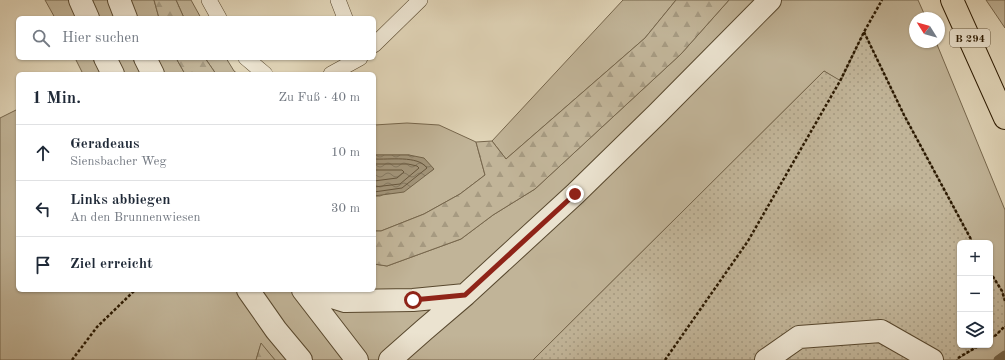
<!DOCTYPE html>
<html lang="de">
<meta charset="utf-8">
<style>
body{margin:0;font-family:"Old Standard TT",serif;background:#f6f6f7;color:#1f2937}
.controls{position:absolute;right:12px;bottom:12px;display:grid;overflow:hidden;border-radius:6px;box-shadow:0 1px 3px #0004}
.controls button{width:36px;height:36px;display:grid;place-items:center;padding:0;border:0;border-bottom:1px solid #e0e1e3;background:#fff;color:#1f2937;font:20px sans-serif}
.compass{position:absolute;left:909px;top:12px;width:36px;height:36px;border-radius:50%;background:#fff;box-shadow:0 1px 3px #0004;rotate:307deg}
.stop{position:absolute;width:12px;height:12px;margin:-9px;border:3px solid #8f2418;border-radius:50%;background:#fff}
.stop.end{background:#8f2418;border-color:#fff;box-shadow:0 1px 4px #0008}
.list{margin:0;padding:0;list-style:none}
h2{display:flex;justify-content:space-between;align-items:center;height:52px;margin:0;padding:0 16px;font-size:17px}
h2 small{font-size:13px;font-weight:400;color:#747a83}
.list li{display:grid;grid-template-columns:26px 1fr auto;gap:12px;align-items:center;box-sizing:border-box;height:56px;padding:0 16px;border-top:1px solid #e0e1e3}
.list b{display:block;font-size:15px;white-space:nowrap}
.list p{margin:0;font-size:13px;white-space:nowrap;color:#747a83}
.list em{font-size:13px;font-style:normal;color:#747a83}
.icon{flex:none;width:22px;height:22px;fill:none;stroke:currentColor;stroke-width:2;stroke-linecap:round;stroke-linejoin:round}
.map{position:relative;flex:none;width:1005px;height:360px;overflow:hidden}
.search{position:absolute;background:#fff;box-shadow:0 1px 3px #0004;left:16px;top:16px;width:360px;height:44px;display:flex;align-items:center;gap:10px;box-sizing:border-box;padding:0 14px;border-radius:6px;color:#747a83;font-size:15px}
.panel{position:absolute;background:#fff;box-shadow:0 1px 3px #0004;left:16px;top:72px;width:360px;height:220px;border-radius:6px}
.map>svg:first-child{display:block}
.grass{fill:#c1b498;stroke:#76664c}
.forest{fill:url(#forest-firs);stroke:#76664c}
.park{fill:url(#park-dots);stroke:#76664c}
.water{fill:url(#water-waves);stroke:#726349}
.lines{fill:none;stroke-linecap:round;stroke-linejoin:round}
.shore{stroke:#66563d;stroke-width:1}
.stream{stroke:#726349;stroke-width:9}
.service-casing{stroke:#58482e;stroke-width:16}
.minor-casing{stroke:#58482e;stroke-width:24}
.tertiary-casing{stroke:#58482e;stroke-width:24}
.trunk-casing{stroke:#2b1901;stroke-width:24}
.path{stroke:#2b1901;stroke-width:2.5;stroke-dasharray:3 2;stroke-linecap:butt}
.service{stroke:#ebe3d0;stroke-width:15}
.minor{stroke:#ebe3d0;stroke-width:22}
.tertiary{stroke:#ebe3d0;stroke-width:22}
.trunk{stroke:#e0d4b7;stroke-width:22}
.route{stroke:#8f2418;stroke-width:5}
.labels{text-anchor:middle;stroke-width:3;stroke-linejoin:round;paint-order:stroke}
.shield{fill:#ebe3d0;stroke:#65563f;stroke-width:1}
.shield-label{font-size:11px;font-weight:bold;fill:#2b1901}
</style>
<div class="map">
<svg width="1005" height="360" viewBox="0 0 1005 360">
<defs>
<pattern id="forest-firs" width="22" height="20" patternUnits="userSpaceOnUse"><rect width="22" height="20" fill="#c1b498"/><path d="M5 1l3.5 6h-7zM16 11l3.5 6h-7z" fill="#a69a81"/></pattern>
<pattern id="park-dots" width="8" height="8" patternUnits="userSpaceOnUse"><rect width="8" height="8" fill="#c1b498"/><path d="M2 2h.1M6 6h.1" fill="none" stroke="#a69a81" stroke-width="1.8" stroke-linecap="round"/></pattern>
<pattern id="water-waves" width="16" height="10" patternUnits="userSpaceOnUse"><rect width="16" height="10" fill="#a29479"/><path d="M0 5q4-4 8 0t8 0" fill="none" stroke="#847861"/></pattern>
</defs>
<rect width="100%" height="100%" fill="#e0d4b7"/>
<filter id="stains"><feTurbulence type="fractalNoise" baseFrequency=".005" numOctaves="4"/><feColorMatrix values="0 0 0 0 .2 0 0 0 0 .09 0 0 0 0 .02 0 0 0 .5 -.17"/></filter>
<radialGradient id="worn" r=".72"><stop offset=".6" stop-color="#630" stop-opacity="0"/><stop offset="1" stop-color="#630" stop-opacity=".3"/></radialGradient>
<path class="grass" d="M45,0H154L159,18H55Z
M176,0H191L201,18H184Z
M623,0H676L645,38L506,159L492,141Z
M729,0H918L926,18H915V42H936L1005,210V301L1002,291L990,272V243H973L904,115L864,32L840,81L824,71L533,360H275L261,344L256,360H0V118L18,109V290H374V264L387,266L461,239L493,215L535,189L681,54Z
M986,0H1005V28Z
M75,58H176L185,74H83Z
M205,58H226L234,71L238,74H216Z
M407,123L439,125L476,142L485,175L460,194L424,214L381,231H374V196H380L425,175L434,169L409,155H374V125Z
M1005,326V360H956L980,345H990V339L996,335Z"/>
<path class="forest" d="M154,0H176L184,18H159Z
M676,0H729L681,54L535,189L493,215L461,239L387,266L374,264V231H381L424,214L460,194L485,175L476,142L492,141L506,159L645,38Z
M176,58H205L216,74H185Z
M261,343L275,360H256Z"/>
<path class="park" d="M864,32L904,115L973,243H960V345H980L956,360H533L824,71L841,81Z
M990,272L1002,291L1005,301V326L996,335L990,339Z"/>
<path class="water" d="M374,155H409L424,158L434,169L404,192L374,196Z"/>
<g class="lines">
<path class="shore" d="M374,159C389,160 418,155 427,168L402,188L374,192
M374,164H408L417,166L419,168L400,184L374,187
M374,170H402L404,172L397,178L374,181"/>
<path class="stream" d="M998,360L1005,355"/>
<defs>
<path id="service" d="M209,0L219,18
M338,0L345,18
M374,45L420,0
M246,58L265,74
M331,74L360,58"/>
<path id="minor" d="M766,360L799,337L881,331L932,360"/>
<path id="tertiary" d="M80,0L88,18
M119,0L126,18
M105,58L113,74
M145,58L153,74
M248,290L276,330L301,360
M303,290L357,360
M310,290L345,301L413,300L465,295
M390,360L424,330L465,295L575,194L657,114L770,0"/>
<path id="trunk" d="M952,0L1005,118"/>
</defs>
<use href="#service" class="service-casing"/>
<use href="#minor" class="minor-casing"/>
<use href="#tertiary" class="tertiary-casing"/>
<use href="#trunk" class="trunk-casing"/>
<path class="path" d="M864,32L904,115L973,243
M990,272L1002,291L1005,301
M990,339L996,335L1005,326
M958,358L980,345
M72,360L97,327L135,290
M665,360L748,241L840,81L864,32L882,0"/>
<use href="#service" class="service"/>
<use href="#minor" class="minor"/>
<use href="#tertiary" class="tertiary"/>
<use href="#trunk" class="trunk"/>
</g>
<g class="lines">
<path class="route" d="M413,300L465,295L575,194"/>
</g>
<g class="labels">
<rect class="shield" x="950" y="29" width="40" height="18" rx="3"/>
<g class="shield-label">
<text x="970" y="42">B 294</text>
</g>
</g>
<rect width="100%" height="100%" filter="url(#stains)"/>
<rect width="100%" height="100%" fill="url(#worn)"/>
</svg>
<div class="controls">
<button>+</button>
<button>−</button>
<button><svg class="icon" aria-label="layers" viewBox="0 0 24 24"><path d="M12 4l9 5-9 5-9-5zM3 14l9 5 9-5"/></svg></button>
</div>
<svg class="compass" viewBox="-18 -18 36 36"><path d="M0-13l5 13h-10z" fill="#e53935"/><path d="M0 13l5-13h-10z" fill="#747a83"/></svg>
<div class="stop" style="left:413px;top:300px"></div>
<div class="stop end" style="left:575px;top:194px"></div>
<div class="search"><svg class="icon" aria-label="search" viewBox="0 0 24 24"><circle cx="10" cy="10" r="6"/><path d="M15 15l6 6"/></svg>Hier suchen</div>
<section class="panel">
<h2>1 Min.<small>Zu Fuß · 40 m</small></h2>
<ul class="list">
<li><svg class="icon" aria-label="ahead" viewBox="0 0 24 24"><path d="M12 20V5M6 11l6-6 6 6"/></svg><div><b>Geradeaus</b><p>Siensbacher Weg</p></div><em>10 m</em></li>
<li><svg class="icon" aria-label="left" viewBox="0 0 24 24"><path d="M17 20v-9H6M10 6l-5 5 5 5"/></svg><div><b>Links abbiegen</b><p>An den Brunnenwiesen</p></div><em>30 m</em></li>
<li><svg class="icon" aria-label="arrive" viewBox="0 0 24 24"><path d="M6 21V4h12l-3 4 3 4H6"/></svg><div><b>Ziel erreicht</b></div></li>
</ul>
</section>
</div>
